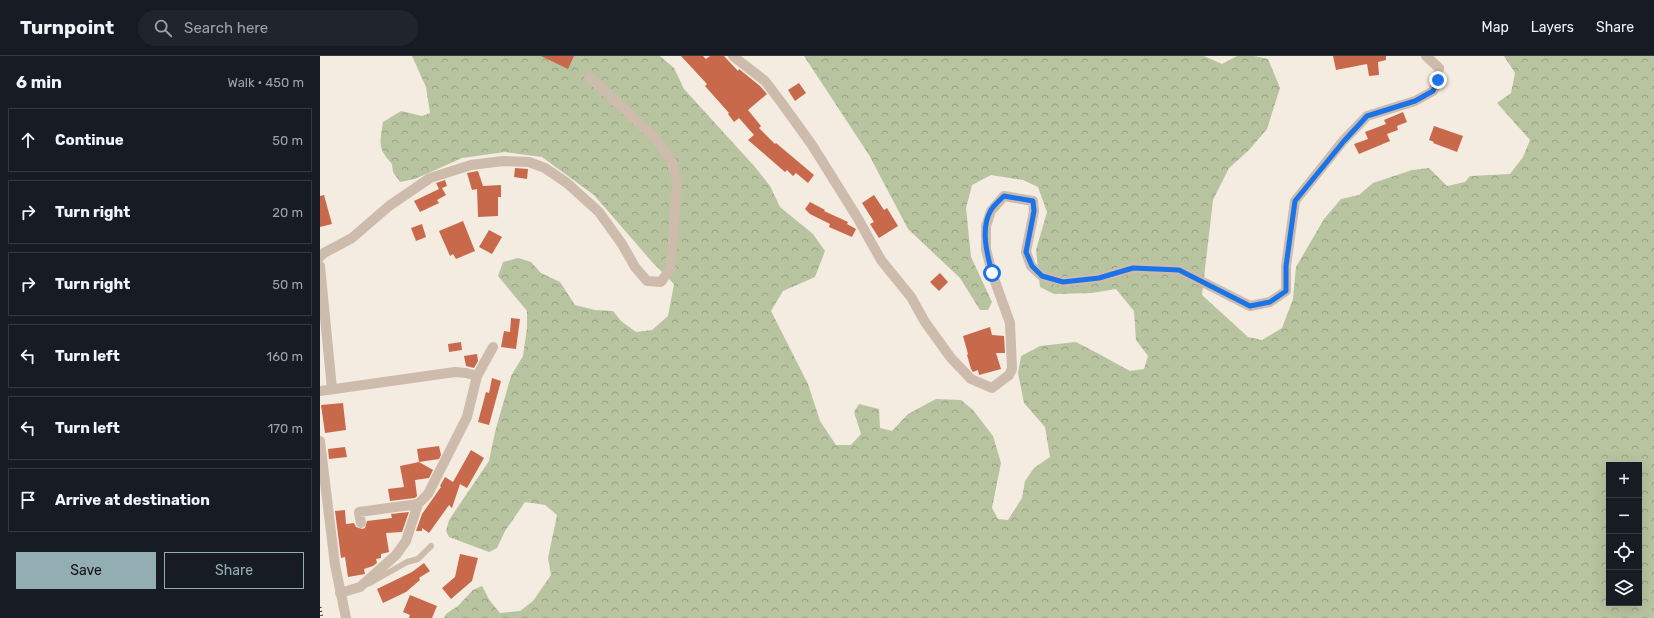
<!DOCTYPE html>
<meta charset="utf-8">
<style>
body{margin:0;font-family:Rubik,sans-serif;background:#20242c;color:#f1f3f6}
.controls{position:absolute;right:12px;bottom:12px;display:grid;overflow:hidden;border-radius:0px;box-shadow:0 4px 16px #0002}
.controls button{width:36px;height:36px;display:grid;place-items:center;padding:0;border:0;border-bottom:1px solid #363941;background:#171b24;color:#f1f3f6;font:20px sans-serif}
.stop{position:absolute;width:12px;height:12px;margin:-9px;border:3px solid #1a73e8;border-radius:50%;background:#fff}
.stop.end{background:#1a73e8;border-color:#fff;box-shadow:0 1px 4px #0008}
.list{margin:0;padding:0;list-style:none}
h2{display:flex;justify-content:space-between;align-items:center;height:52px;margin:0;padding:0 16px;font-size:17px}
h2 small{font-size:13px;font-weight:400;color:#9ea1a6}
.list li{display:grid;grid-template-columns:26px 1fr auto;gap:12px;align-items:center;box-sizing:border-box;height:64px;margin:0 8px 8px;padding:0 8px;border:1px solid #363941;border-radius:0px}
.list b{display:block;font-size:15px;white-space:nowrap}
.list em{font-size:13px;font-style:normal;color:#9ea1a6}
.actions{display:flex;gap:8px;padding:12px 16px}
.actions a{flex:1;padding:9px 0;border:1px solid #92aeb2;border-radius:0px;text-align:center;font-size:14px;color:#92aeb2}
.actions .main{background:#92aeb2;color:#111}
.icon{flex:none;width:22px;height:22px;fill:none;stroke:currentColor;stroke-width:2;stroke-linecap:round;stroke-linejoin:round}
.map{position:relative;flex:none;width:1334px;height:562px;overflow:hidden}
header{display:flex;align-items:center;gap:24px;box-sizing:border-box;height:56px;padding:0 20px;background:#171b24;border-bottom:1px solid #363941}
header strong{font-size:19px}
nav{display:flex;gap:22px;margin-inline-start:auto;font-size:14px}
.search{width:280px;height:36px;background:#20242c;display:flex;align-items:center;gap:10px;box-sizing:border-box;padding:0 14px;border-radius:22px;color:#9ea1a6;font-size:15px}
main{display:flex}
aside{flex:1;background:#171b24}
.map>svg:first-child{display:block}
.forest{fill:url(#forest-crowns);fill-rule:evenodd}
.building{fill:#c8694b}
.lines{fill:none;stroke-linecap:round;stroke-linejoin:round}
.service{stroke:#cdbbac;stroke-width:6}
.minor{stroke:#cdbbac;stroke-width:10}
.rail{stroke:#3b302b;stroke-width:3;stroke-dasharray:1 3;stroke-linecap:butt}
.route{stroke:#1a73e8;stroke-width:5}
</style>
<header>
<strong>Turnpoint</strong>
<div class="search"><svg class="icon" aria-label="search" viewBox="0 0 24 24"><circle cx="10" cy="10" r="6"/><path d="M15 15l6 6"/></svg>Search here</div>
<nav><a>Map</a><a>Layers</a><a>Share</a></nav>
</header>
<main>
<aside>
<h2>6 min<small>Walk · 450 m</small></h2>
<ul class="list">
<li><svg class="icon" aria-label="ahead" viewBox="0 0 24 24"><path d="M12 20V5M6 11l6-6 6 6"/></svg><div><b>Continue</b></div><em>50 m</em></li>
<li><svg class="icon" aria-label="right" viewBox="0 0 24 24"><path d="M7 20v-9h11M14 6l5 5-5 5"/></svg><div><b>Turn right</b></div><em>20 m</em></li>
<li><svg class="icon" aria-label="right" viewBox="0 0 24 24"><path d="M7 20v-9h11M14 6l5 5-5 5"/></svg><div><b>Turn right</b></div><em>50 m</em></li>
<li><svg class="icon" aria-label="left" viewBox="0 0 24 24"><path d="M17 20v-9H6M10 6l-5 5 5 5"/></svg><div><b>Turn left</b></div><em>160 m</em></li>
<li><svg class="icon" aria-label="left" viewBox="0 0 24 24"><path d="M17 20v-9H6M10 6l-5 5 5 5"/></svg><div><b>Turn left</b></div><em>170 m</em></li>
<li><svg class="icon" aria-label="arrive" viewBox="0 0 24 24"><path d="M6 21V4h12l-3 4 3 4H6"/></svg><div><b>Arrive at destination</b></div></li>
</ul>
<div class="actions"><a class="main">Save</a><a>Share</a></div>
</aside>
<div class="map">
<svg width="1334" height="562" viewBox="0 0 1334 562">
<defs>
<pattern id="forest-crowns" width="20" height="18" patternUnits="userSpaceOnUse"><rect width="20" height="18" fill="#b8c4a0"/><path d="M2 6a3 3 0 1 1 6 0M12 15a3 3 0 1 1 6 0" fill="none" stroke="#97a083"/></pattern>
</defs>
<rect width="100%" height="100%" fill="#f4ebe1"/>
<path class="forest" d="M92,0H340L354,12L364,33L435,111L450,130L460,151L493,178L505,195L495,221L463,235L451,255L488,328L500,365L516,389H531L541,378L534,356L539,348L559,353L560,372L572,375L588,358L616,343L641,344L653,354L673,380L681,407L672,452L678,463L688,464L702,442L705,425L714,412L730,401L725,371L704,347L698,317L701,300L720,290L756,286L779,298L810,315L824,313L828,300L816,284L814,255L796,233L772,237L734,238L720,231L716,194L727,156L718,131L703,124L671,119L652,129L646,152L651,201L672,246L668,254H660L640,222L588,173L549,99L484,0H884L902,8L917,0H934L948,3L960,32L947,73L929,94L909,112L893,144L882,239L928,281L942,284L962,272L973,243L976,211L1004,163L1021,143L1039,139L1053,127L1092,114L1109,112L1127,130L1145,126L1150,120L1190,118L1203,101L1210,84L1177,47L1191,37L1195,17L1184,0H1334V562H124L126,558L138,550L153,534L162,530L170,545L180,557L200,555L213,545L231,519L228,502L237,459L225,449L205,446L185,475L177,492L169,496L129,481L126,475L129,464L169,405L175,376L191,320L203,300L207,272V255L178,220L183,206L198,202L211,206L221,217L240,226L255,249L275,254L293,255L301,265L316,276L332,274L348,260L354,228L333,207L274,139L222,101L185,96L142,102L95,123L80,126L73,116L72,108C57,92 60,87 63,66L81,55L102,60L110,57L106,31ZM1289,409H1319V547H1289Z"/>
<path class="building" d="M221,0H254L248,13Z
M361,0H383L386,3L390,0H404L418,15L419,13L440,30L447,38L428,54L441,70L439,72L455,88L456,87L494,119L488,127L476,117L473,120L467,114L465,116L428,84L434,79L419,62L414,66L408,58L409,57L385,30L387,28Z
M1013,0H1066V4L1058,6L1059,19L1049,20L1047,8L1016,14Z
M479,27L486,37L475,45L468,34Z
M1083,56L1087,66L1077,70L1078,74L1067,78L1070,85L1039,98L1034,88L1048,83L1045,76L1066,68L1064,64Z
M1114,70L1143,80L1137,96L1113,87L1114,86L1109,84Z
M195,112L208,113L207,123L194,121Z
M158,115L163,130L181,129V141H178V160L158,161L157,133L152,134L147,117Z
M125,124L127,130L122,132L126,139L117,144L119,147L100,156L94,145L119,133L116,127Z
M4,139L12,168L0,171V140Z
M554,139L564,154L567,152L578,170L559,182L550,168L554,166L542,147Z
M490,146L505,154L504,155L528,166L527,168L536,173L532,181L509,171L510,168L490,158L485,153Z
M143,165L155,195L136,203L133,198L130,200L119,175Z
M102,168L106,181L96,185L91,172Z
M169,174L182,181L172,198L159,191Z
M620,217L628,226L619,235L610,226Z
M191,262L200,263L196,293L181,291L184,275L190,276Z
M670,271L672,279L684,280L685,297H676L681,313L659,319L658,314L653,316L651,313L647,299L648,298L643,280Z
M141,286L142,294L129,296L128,288Z
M157,298L158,305L154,312L146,310L144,300Z
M172,322L181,325L169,369L158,366L166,336L169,337Z
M23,347L26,374L5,377L1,349Z
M119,390L121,399L119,403L99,406L97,393Z
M25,391L27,401L9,403L8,393Z
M151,394L164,402L147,432L140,428L132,452L129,449L109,477L102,472V475H96L102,458L121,431L120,430L125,421L133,426Z
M99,406L113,414L109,422L95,424L97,440L95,442L70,445L68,433L84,431L80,410Z
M25,454L26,468L34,467L36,471L42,473L45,472L47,465L72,462L71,458L89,456L82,476L66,477L69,496L61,498V502L56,503L57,507L53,510L44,513L45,518L28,521L25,501L21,502L15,455Z
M140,498L158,502L152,525L131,543L122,532L135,521Z
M104,507L110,515L99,522L100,524L86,536L63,547L57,533L92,516Z
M90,539L117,550L112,562H89L90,559L83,556Z"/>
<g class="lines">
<path class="service" d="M46,528L50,527L87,506L98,503L111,490"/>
<path class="minor" d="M413,0L445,25L461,46L492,89L537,161L561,204L591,241L605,266L631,302L651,323L672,332L689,319L692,313L690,267L672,217L666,193V170L671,155L684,140L713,145L714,155L706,196L711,210L722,220L743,226L779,222L813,212L859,214L930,250L950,246L966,235V210L975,145L1023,85L1047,60L1095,45L1113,35L1118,24L1119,12L1106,0
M0,201L4,197L32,182L69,150L110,122L151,109L183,105L209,106L225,112L247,127L279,156L302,188L315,211L327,225L341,226L350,213L353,185L357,126L351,104L333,80L269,21
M0,210L12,333
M0,335L135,316L146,317L157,320
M0,385L15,509L26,562
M41,467L39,456L98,448L108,438L147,361L157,320L173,291
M20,537L40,531L76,499L86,485L98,448"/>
<path class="rail" d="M0,551L2,562"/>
</g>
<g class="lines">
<path class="route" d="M672,217C667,198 660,172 671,154C674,149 680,144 684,140L713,145L714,155L706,196L712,210L722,220L743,226L779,222L813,212L859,214L930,250L950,246L966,235V210L975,145L1024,85L1047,60L1095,45L1113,35L1118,24"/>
</g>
</svg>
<div class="controls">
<button>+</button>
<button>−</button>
<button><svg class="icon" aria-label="locate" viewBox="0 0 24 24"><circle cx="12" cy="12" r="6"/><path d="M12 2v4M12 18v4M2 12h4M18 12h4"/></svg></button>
<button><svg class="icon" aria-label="layers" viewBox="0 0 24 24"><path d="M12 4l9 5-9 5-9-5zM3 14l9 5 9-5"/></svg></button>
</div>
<div class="stop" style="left:672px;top:217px"></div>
<div class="stop end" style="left:1118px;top:24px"></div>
</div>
</main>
